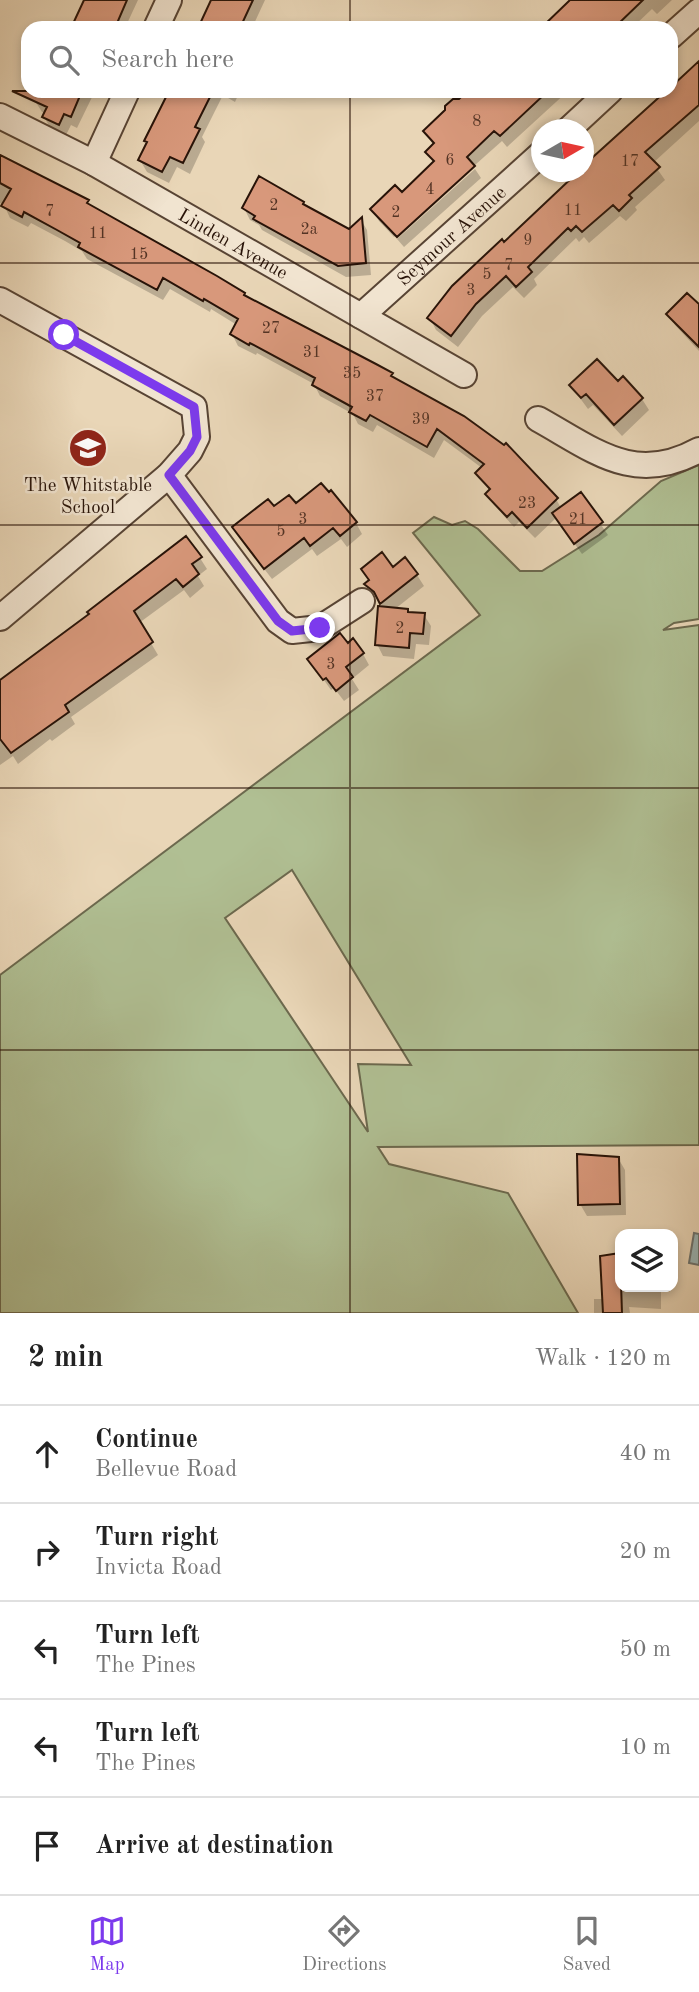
<!DOCTYPE html>
<meta charset="utf-8">
<style>
body{margin:0;font-family:"Old Standard TT",serif;background:#f2f2f2;color:#222}
.controls{position:absolute;right:21px;bottom:21px;display:grid;overflow:hidden;border-radius:14px;box-shadow:0 4px 10px #0003}
.controls button{width:63px;height:63px;display:grid;place-items:center;padding:0;border:0;border-bottom:2px solid #e0e0e0;background:#fff;color:#222;font:35px sans-serif}
.compass{position:absolute;left:531px;top:119px;width:63px;height:63px;border-radius:50%;background:#fff;box-shadow:0 4px 10px #0003;rotate:81deg}
.stop{position:absolute;width:21px;height:21px;margin:-16px;border:5px solid #7c3aed;border-radius:50%;background:#fff}
.stop.end{background:#7c3aed;border-color:#fff;box-shadow:0 2px 7px #0008}
.list{margin:0;padding:0;list-style:none}
h2{display:flex;justify-content:space-between;align-items:center;height:91px;margin:0;padding:0 28px;font-size:30px}
h2 small{font-size:23px;font-weight:400;color:#767676}
.list li{display:grid;grid-template-columns:46px 1fr auto;gap:21px;align-items:center;box-sizing:border-box;height:98px;padding:0 28px;border-top:2px solid #e0e0e0}
.list b{display:block;font-size:26px;white-space:nowrap}
.list p{margin:0;font-size:23px;white-space:nowrap;color:#767676}
.list em{font-size:23px;font-style:normal;color:#767676}
.icon{flex:none;width:38px;height:38px;fill:none;stroke:currentColor;stroke-width:2;stroke-linecap:round;stroke-linejoin:round}
.map{position:relative;flex:none;width:699px;height:1313px;overflow:hidden}
.search{position:absolute;background:#fff;box-shadow:0 4px 10px #0003;left:21px;right:21px;top:21px;height:77px;display:flex;align-items:center;gap:18px;box-sizing:border-box;padding:0 24px;border-radius:21px;color:#767676;font-size:26px}
.sheet{height:581px;background:#fff}
nav{display:flex;justify-content:space-around;align-items:center;box-sizing:border-box;height:98px;border-top:2px solid #e0e0e0;background:#fff;font-size:19px;color:#767676}
nav a{display:grid;justify-items:center;gap:4px}
nav .on{color:#7c3aed}
.map>svg:first-child{display:block}
.green{fill:#b0bf93;stroke:#6c694e;stroke-width:2;fill-rule:evenodd}
.water{fill:#9bb7b8;stroke:#6d7572;stroke-width:2}
.shadow{fill:#0003}
.building{fill:#d8987b;stroke:#281308;stroke-width:2}
.lines{fill:none;stroke-linecap:round;stroke-linejoin:round}
.street-casing{stroke:#584434;stroke-width:28}
.street{stroke:#f1e4d0;stroke-width:24}
.route{stroke:#7c3aed;stroke-width:9}
.grid{fill:none;stroke:#281308;stroke-width:2;stroke-opacity:0.55}
.labels{text-anchor:middle;stroke-width:5;stroke-linejoin:round;paint-order:stroke}
.number-label{font-size:16px;fill:#543425}
.street-label{font-size:19px;fill:#281308;stroke:#f1e4d0}
.poi-label{font-size:19px;fill:#281308;stroke:#f1e4d0}
</style>
<div class="map">
<svg width="699" height="1313" viewBox="0 0 699 1313">
<rect width="100%" height="100%" fill="#e9d6b7"/>
<filter id="stains"><feTurbulence type="fractalNoise" baseFrequency=".00286" numOctaves="4"/><feColorMatrix values="0 0 0 0 .2 0 0 0 0 .09 0 0 0 0 .02 0 0 0 .5 -.17"/></filter>
<radialGradient id="worn" r=".72"><stop offset=".6" stop-color="#630" stop-opacity="0"/><stop offset="1" stop-color="#630" stop-opacity=".3"/></radialGradient>
<path class="green" d="M699,465V619L674,623L663,630L699,625V1145L378,1147L389,1164L508,1193L578,1313H0V975L480,615L413,533L434,517L452,525L465,521L478,529L520,571H542L599,535L661,481ZM292,870L411,1065L358,1064L368,1132L225,918Z"/>
<path class="water" d="M694,1233L699,1234V1265L689,1263Z"/>
<path class="shadow" d="M86,0H138L125,28H73Z
M212,0H265L252,28H199Z
M573,0H672L657,14L652,9L632,28H555Z
M699,64V121L653,163L665,180L635,207L637,210L626,221L620,216L589,243L584,237L579,242L576,238L534,279L537,285L524,298L513,287L482,316L458,347L436,330L430,318L580,172H584V168L594,158Z
M40,91H95L77,128L71,125L66,135L51,129L44,117L46,114L42,112L35,101Z
M169,91H240L235,102L223,95L202,137L205,142L190,174L177,167L169,183L147,172L140,160L148,144L146,140Z
M469,91H568L507,147L502,141L394,237L379,221L372,209L402,195L434,164L427,152L433,145L425,131Z
M0,154L9,159L11,163L87,201L91,208L246,298L391,375L394,379L556,499L561,508L580,494L608,535L582,554L556,518L535,538L519,522L514,527L494,505L487,494L490,491L477,473L482,468L444,440L434,458L377,425L373,432L358,424L353,414L320,396L314,384L257,353L256,355L238,346L232,334L237,325L211,309L210,312L170,289L163,300L87,259L82,251L65,241L31,223L28,227L10,218L4,205L0,203Z
M475,169L481,178L404,247L397,239Z
M303,203L305,207L349,231L361,220L367,230L371,275L346,277L262,230L259,225L250,220L244,208Z
M699,308V351L675,325L668,314Z
M618,383L642,399L649,410L622,436L593,405L588,409L571,386Z
M295,505L356,523L362,534L347,547L341,539L317,556L312,549L272,579L241,539L273,509Z
M200,558L207,569L198,576L204,586L190,598L184,590L139,623L158,655L71,717L75,724L52,741L50,739L18,764L13,756L0,765V682Z
M393,569L417,575L424,586L395,609L424,615L431,626L429,645L416,644L414,659L383,656L377,644L384,608L366,584L369,581L363,570Z
M347,645L363,654L369,665L352,679L359,690L344,701L334,688L331,690L309,659Z
M618,1158L625,1170L626,1215L587,1216L580,1204Z
M626,1230L653,1231L655,1234H626Z
M620,1255V1287H661V1309L629,1307L630,1313H594V1299H604L602,1257Z"/>
<path class="building" d="M84,0H127L115,28H71Z
M211,0H253L240,28H198Z
M570,0H643L614,28H541Z
M699,61V105L645,152L660,167L629,195L632,198L619,211L613,205L582,232L576,226L571,231L568,228L528,267L532,272L516,287L506,276L476,304L451,336L427,318L452,286L502,239L504,242L578,172H584V166L593,157L666,91H671V87Z
M12,91H82L71,117L64,114L59,125L42,117L47,107Z
M169,91H213L195,127L200,129L183,163L170,157L162,172L138,160L147,142L144,141Z
M467,91H548L500,136L494,131L467,157L475,166L397,237L370,209L395,185L402,192L434,161L425,152L434,143L423,131L445,110V106L453,99H459Z
M0,155L89,200L87,203L217,276L245,293L244,295L376,364L393,373L391,376L464,416L504,445L506,443L558,498L527,528L512,512L507,517L485,494L490,489L475,473L484,464L437,429L427,447L370,415L366,421L349,412L352,407L312,385L315,378L250,343L249,345L230,334L238,319L204,299L203,301L163,278L157,290L78,247L80,243L57,230L24,212L22,217L1,206L11,189L0,183Z
M259,176L304,202L303,204L349,229L362,217L366,263L338,266L253,219L255,216L242,208Z
M687,293L699,304V347L666,314Z
M597,359L618,381L623,376L643,398L614,425L586,394L581,398L569,385Z
M321,483L329,492L331,490L357,522L340,536L333,528L310,546L304,538L264,569L232,527L268,499L274,506L289,495L296,503Z
M581,492L603,522L574,544L552,513Z
M186,536L202,557L192,564L199,574L183,587L176,579L134,611L153,642L65,705L69,712L11,753L0,739V680L89,614L87,612Z
M382,552L393,567L405,557L418,574L380,604L374,592L364,584L369,580L361,569Z
M378,606L408,609V612L425,613L423,634L410,633L409,648L375,645Z
M340,633L348,643L353,638L364,653L346,667L353,677L336,691L326,678L323,680L307,659Z
M577,1154L619,1157L620,1204L578,1205Z
M620,1253L622,1313H603L600,1256Z"/>
<g class="lines">
<defs>
<g id="street">
<path d="M156,28L169,0"/>
<path d="M671,36L699,11"/>
<path id="s1" d="M0,116L94,163L464,375"/>
<path d="M568,130L610,91"/>
<path d="M94,163L127,91"/>
<path d="M0,300L194,407L197,437L190,451L169,475L0,618"/>
<path id="s2" d="M361,316L542,153"/>
<path d="M538,419C594,450 634,486 699,450"/>
<path d="M169,475L278,621L292,631L320,628L362,601"/>
</g>
</defs>
<use href="#street" class="street-casing"/>
<use href="#street" class="street"/>
</g>
<g class="lines">
<path class="route" d="M64,335L194,407L197,437L190,451L169,475L278,621L292,631L320,628"/>
</g>
<path class="grid" d="M350,0V28M350,91V1313M0,263H699M0,525H699M0,788H699M0,1050H699"/>
<defs>
<symbol id="school-disc" viewBox="-11 -11 22 22"><circle r="9.5" fill="#8f2418" stroke="#f1e4d0"/><path d="M0-5L7-2L0 1L-7-2ZM-4 1L0 2.5L4 1V4Q0 6-4 4Z" fill="#fff"/></symbol>
</defs>
<g fill-rule="evenodd">
<use href="#school-disc" x="66" y="426" width="44" height="44"/>
</g>
<g class="labels">
<g class="number-label">
<text x="477" y="126">8</text>
<text x="450" y="165">6</text>
<text x="630" y="166">17</text>
<text x="430" y="194">4</text>
<text x="274" y="210">2</text>
<text x="573" y="215">11</text>
<text x="50" y="216">7</text>
<text x="396" y="217">2</text>
<text x="309" y="234">2a</text>
<text x="98" y="238">11</text>
<text x="528" y="245">9</text>
<text x="139" y="259">15</text>
<text x="509" y="270">7</text>
<text x="487" y="279">5</text>
<text x="471" y="295">3</text>
<text x="271" y="333">27</text>
<text x="312" y="357">31</text>
<text x="352" y="378">35</text>
<text x="375" y="401">37</text>
<text x="421" y="424">39</text>
<text x="527" y="508">23</text>
<text x="303" y="524">3</text>
<text x="578" y="524">21</text>
<text x="281" y="536">5</text>
<text x="400" y="633">2</text>
<text x="331" y="669">3</text>
</g>
<g class="street-label">
<text dy="7" stroke="none"><textPath href="#s2" startOffset="121">Seymour Avenue</textPath></text>
<text dy="7" stroke="none"><textPath href="#s1" startOffset="266">Linden Avenue</textPath></text>
</g>
<g class="poi-label">
<text x="88" y="491">The Whitstable<tspan x="88" dy="22">School</tspan></text>
</g>
</g>
<rect width="100%" height="100%" filter="url(#stains)"/>
<rect width="100%" height="100%" fill="url(#worn)"/>
</svg>
<div class="controls">
<button><svg class="icon" aria-label="layers" viewBox="0 0 24 24"><path d="M12 4l9 5-9 5-9-5zM3 14l9 5 9-5"/></svg></button>
</div>
<svg class="compass" viewBox="-18 -18 36 36"><path d="M0-13l5 13h-10z" fill="#e53935"/><path d="M0 13l5-13h-10z" fill="#767676"/></svg>
<div class="stop" style="left:64px;top:335px"></div>
<div class="stop end" style="left:320px;top:628px"></div>
<div class="search"><svg class="icon" aria-label="search" viewBox="0 0 24 24"><circle cx="10" cy="10" r="6"/><path d="M15 15l6 6"/></svg>Search here</div>
</div>
<section class="sheet">
<h2>2 min<small>Walk · 120 m</small></h2>
<ul class="list">
<li><svg class="icon" aria-label="ahead" viewBox="0 0 24 24"><path d="M12 20V5M6 11l6-6 6 6"/></svg><div><b>Continue</b><p>Bellevue Road</p></div><em>40 m</em></li>
<li><svg class="icon" aria-label="right" viewBox="0 0 24 24"><path d="M7 20v-9h11M14 6l5 5-5 5"/></svg><div><b>Turn right</b><p>Invicta Road</p></div><em>20 m</em></li>
<li><svg class="icon" aria-label="left" viewBox="0 0 24 24"><path d="M17 20v-9H6M10 6l-5 5 5 5"/></svg><div><b>Turn left</b><p>The Pines</p></div><em>50 m</em></li>
<li><svg class="icon" aria-label="left" viewBox="0 0 24 24"><path d="M17 20v-9H6M10 6l-5 5 5 5"/></svg><div><b>Turn left</b><p>The Pines</p></div><em>10 m</em></li>
<li><svg class="icon" aria-label="arrive" viewBox="0 0 24 24"><path d="M6 21V4h12l-3 4 3 4H6"/></svg><div><b>Arrive at destination</b></div></li>
</ul>
</section>
<nav>
<a class="on"><svg class="icon" aria-label="map" viewBox="0 0 24 24"><path d="M3 6l6-2 6 2 6-2v14l-6 2-6-2-6 2zM9 4v14M15 6v14"/></svg>Map</a>
<a><svg class="icon" aria-label="directions" viewBox="0 0 24 24"><path d="M12 3l9 9-9 9-9-9zM9 14v-3h6M13 9l2 2-2 2"/></svg>Directions</a>
<a><svg class="icon" aria-label="saved" viewBox="0 0 24 24"><path d="M7 4h10v16l-5-4-5 4z"/></svg>Saved</a>
</nav>
